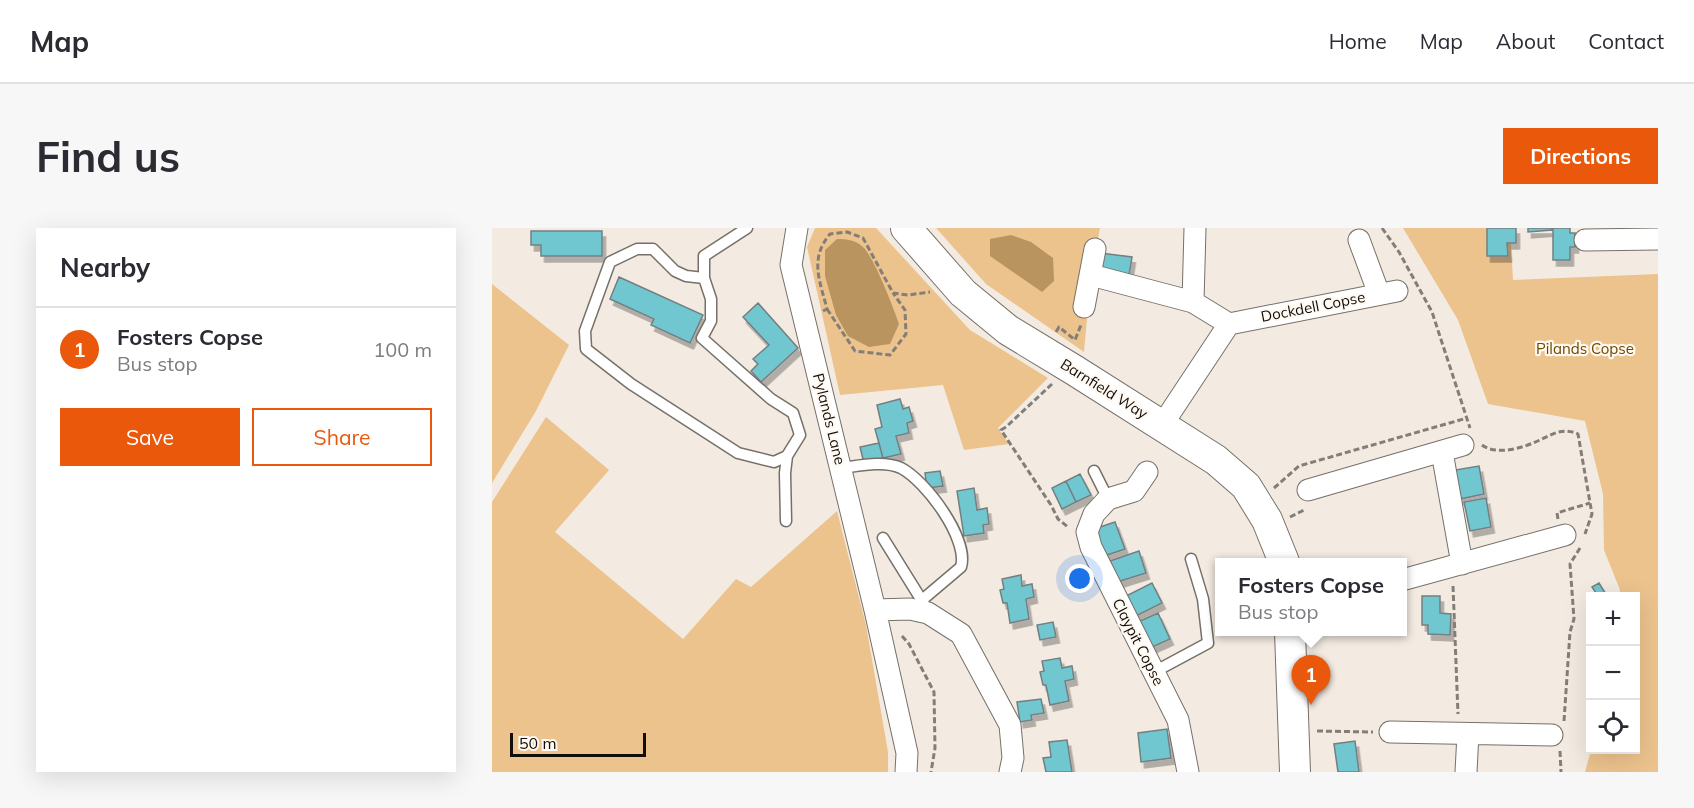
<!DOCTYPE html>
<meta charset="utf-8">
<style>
body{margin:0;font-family:Mulish,sans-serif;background:#f7f7f7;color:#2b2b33}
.controls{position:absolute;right:18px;bottom:18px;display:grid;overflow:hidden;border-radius:0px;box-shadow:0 6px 24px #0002}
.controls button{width:54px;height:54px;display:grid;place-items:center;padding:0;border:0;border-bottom:2px solid #e1e1e2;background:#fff;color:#2b2b33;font:30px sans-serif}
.scale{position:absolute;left:18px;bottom:15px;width:136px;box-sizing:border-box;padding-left:6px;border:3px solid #110f0c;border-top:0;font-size:16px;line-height:21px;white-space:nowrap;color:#110f0c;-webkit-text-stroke:4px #fff9f1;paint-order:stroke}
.you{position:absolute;left:588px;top:351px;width:21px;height:21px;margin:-15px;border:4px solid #fff;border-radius:50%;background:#1a73e8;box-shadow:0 0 0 9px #1a73e833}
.badge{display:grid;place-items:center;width:39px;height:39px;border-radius:50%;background:#ea580c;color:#fff;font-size:20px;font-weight:700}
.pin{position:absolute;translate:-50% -50px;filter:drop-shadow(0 2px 3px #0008)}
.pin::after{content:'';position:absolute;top:32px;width:21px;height:18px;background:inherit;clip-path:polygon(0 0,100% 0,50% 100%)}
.popup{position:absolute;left:723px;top:330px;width:192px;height:78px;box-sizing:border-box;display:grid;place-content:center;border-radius:0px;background:#fff;filter:drop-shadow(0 2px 4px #0005);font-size:20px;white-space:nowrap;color:#7c7c81}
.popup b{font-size:22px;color:#2b2b33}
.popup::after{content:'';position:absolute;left:50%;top:100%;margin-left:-12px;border:12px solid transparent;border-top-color:#fff}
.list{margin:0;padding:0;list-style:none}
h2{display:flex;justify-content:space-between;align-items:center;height:78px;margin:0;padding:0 24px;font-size:26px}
h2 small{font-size:20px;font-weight:400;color:#7c7c81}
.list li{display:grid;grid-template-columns:39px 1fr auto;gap:18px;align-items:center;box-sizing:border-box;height:84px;padding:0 24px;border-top:2px solid #e1e1e2}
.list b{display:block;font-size:22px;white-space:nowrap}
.list p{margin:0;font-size:20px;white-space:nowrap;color:#7c7c81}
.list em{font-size:20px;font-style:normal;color:#7c7c81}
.actions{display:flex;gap:12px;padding:18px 24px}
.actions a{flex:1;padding:14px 0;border:2px solid #ea580c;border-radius:0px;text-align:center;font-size:21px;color:#ea580c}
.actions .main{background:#ea580c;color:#fff}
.icon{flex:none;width:33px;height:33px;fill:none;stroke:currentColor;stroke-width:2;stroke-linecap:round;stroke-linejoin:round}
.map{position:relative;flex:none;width:1166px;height:544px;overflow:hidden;border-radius:0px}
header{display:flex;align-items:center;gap:36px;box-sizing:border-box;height:84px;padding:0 30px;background:#fff;border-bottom:2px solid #e1e1e2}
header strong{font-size:28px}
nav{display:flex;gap:33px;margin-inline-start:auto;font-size:21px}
.intro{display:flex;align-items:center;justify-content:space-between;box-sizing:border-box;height:144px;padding:0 36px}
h1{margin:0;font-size:42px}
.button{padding:15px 27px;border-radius:0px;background:#ea580c;color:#fff;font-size:21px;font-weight:700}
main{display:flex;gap:36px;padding:0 36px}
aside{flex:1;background:#fff;border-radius:0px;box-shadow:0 6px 24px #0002}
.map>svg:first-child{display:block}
.green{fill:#ecc38d}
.water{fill:#ba945e}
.building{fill:#70c7d0;stroke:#737f81;stroke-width:1.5;filter:url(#shadow)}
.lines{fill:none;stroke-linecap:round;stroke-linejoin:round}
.lane-casing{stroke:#767068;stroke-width:13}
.street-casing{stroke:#767068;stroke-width:23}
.secondary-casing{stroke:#767068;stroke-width:32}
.path{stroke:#837e78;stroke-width:3;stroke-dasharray:6 3;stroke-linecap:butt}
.lane{stroke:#fff;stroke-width:10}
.street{stroke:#fff;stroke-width:21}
.secondary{stroke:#fff;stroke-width:30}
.labels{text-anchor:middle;stroke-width:4.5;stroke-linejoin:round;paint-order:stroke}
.street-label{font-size:15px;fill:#110f0c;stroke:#fff9f1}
.park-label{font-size:15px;fill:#6e4800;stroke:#fff9f1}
</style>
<header>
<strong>Map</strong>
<nav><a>Home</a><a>Map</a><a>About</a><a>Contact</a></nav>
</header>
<div class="intro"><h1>Find us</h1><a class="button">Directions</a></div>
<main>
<aside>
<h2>Nearby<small></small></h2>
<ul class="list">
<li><span class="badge">1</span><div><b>Fosters Copse</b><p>Bus stop</p></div><em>100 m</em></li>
</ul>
<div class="actions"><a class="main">Save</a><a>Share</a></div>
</aside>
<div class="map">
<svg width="1166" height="544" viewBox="0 0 1166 544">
<defs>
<filter id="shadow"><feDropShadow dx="3.5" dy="6" stdDeviation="0" flood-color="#0004"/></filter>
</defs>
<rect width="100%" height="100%" fill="#f3ebe2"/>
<path class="green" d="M323,0H384L478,102L556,150L506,200L517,216L472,222L451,157L348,167L315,19Z
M444,0H608L599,47L592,124L494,56Z
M911,0H1018L1021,52L1166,46V544H1093L1099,522H1144V368H1127L1128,362L1112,322L1111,266L1093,193L996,176L966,92Z
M0,56L77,117L44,183L0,255Z
M54,189L117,242L63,304L191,411L244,351L259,359L345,283L374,397L396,524V544H0V274Z"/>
<path class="water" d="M519,7L539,14L561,30L562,53L550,64L498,28V11Z
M345,11C355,11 364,12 371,19C382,29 402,81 407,96L398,116L377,119L356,108L344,87L333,48V22Z"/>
<path class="building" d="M995,0H1024V15H1015L1016,28H995Z
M1036,0H1060V2L1036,4Z
M1061,0H1078V5H1083V19H1078V32H1061Z
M39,3H110V28H49V17H39Z
M608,25L640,29L637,47L606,43Z
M127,49L211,87L198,115L159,97L162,91L118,71Z
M266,75L306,120L269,154L259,143L266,136L261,131L277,117L251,89Z
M408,171L411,181L417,179L421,193L415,195L417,205L404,208L409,226L391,230L383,201L390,199L385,177Z
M387,215L391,230L372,235L368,219Z
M987,238L992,266L968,271L963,242Z
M448,243L451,258L435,260L433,245Z
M588,246L599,267L584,274L574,253Z
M574,253L584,274L570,281L560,260Z
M482,260L485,282L495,280L497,296L491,297L492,305L472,308L465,263Z
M994,270L999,299L978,303L972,274Z
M623,294L633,321L612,328L602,301Z
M647,323L654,345L625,354L618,333Z
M529,347L530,358L540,356L542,369L534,371L537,391L518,395L515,375H511L508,362L512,361L510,351Z
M660,355L670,375L642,389L632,369Z
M1107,355L1115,368H1106L1100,359Z
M930,368H948V385L959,386L958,407L936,406V397H930Z
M666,385L678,411L658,420L646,394Z
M561,394L564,409L548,412L545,397Z
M568,430L570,440L580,438L582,451L573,453L577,473L558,477L554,457H551L548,444L552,443L550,433Z
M549,471L552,485L539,487L540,492L528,494L525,474Z
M675,501L679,530L649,534L646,505Z
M575,512L580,544H554L551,530L559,529L557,514Z
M863,513L867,544H846L842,516Z"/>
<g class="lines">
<defs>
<path id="lane" d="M212,50L194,48L183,43L161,21H145L118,34L93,103L94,121L139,156L246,225L282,234L295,228L308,207L301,185L279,171L210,110L219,93V71L212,50V28L255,0
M349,240C366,238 392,232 409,240C434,253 477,311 469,339L430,372
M602,243L616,271
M294,293L293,245L295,228
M391,310L432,376
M662,444L716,415L711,371L699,331"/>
<path id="street" d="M305,0L299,37L383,382L415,525L414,544
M867,12L887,66
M1093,12L1166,11
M599,47L701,74L737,96L905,63
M701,74L703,0
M592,79L603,21
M675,201L676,188L737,96
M950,224L970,336
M655,244L642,263L616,271L602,286L595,304L599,319L686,492L696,544
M816,262L971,217
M910,352L1073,307
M383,382L418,381L436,385L469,406L518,497L521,530L518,544
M898,504L1060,507
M974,544L976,506"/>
<path id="secondary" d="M414,0L471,65L516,102L582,142L724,232L754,258L775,292L792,334
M798,404L803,544"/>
</defs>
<use href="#lane" class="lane-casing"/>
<use href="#street" class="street-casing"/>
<use href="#secondary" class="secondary-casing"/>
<path class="path" d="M890,0L907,24L940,84L978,200
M335,81L363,123L398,127L414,106L413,82L401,65
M331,83L335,81C328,53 317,31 338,6L355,4L371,10L401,65L416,67L438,64
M564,104L567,99L583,112L589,97
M560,156L514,199L509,202L559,277L566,291L576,299
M990,217C1003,227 1027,221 1041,215C1057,209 1068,198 1086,206L1100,286L1093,306
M782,260L807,238L975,190
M798,289L814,281
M1066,291L1065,285L1098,275
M961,358L966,486
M410,408L417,416L442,464L443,520L439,544
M1072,493L1078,404L1082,391L1078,336L1088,320
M825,503L881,504
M1068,523L1069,544"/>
<use href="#lane" class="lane"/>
<use href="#street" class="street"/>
<use href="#secondary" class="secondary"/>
</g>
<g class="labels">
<g class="street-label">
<text transform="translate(821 79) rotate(-11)" y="5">Dockdell Copse</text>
<text transform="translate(612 161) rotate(32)" y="5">Barnfield Way</text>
<text transform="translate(337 191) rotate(76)" y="5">Pylands Lane</text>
<text transform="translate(646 414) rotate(63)" y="5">Claypit Copse</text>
</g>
<g class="park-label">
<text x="1093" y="126">Pilands Copse</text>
</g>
</g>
</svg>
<div class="controls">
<button>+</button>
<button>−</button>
<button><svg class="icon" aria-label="locate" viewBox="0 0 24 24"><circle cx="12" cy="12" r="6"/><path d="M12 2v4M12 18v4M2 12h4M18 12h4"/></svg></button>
</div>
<div class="scale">50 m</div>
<div class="you"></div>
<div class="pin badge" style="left:819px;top:477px">1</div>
<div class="popup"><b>Fosters Copse</b>Bus stop</div>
</div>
</main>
